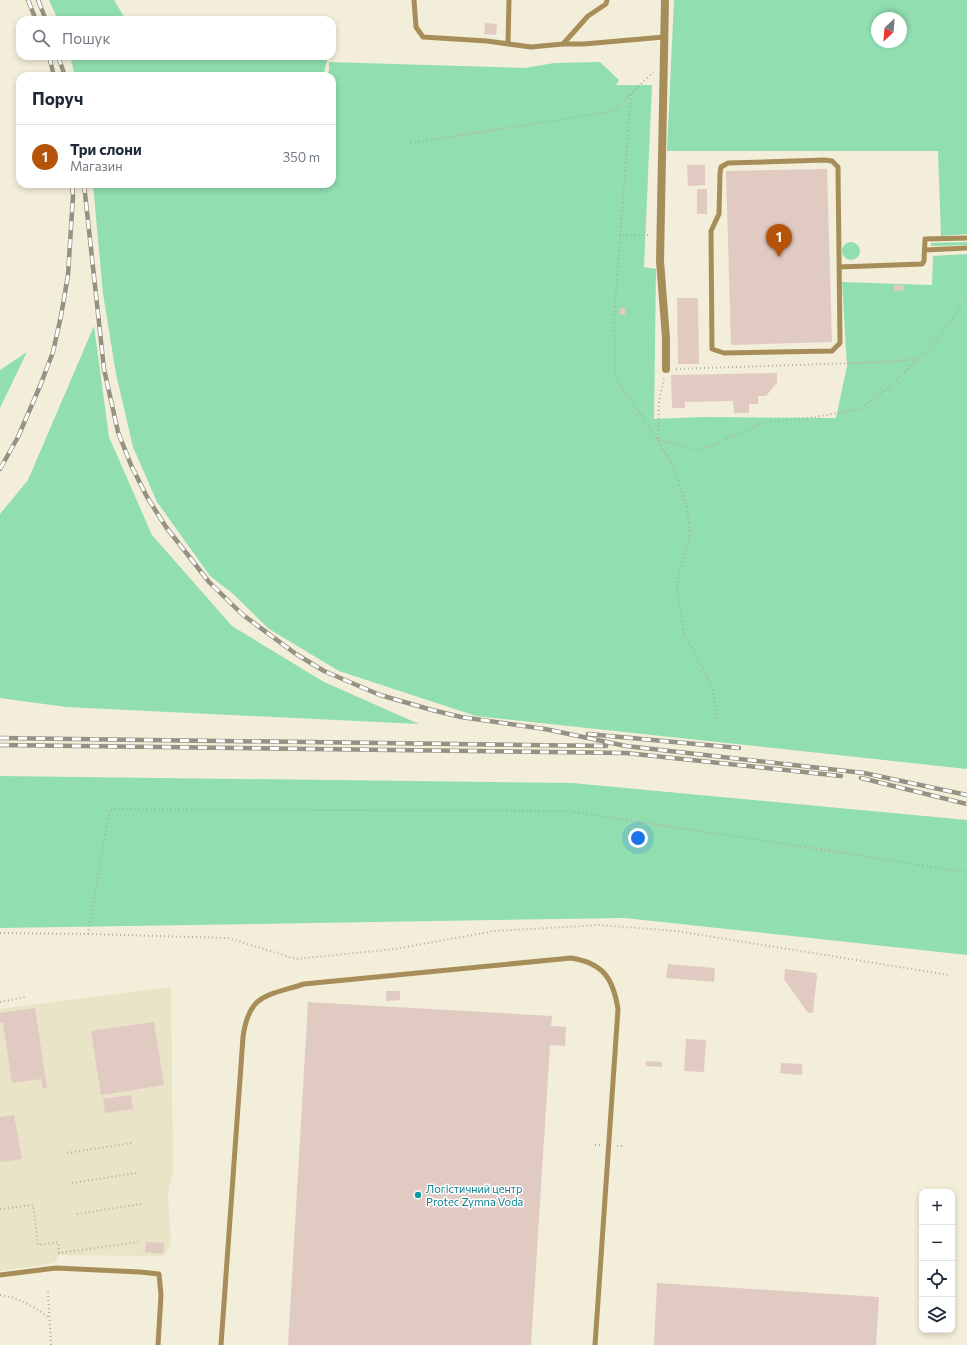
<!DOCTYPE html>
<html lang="uk">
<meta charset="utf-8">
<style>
body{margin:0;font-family:Commissioner,sans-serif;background:#f6f6f7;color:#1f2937}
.controls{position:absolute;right:12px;bottom:12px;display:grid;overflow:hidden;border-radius:8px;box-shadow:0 2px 6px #0003}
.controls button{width:36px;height:36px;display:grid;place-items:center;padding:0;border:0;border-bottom:1px solid #e0e1e3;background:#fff;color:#1f2937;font:20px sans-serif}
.compass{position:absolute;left:871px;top:12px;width:36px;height:36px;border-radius:50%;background:#fff;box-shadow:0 2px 6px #0003;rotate:206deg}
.you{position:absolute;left:638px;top:838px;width:14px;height:14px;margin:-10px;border:3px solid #fff;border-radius:50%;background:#1a73e8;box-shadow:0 0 0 6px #1a73e833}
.badge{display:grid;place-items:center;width:26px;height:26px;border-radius:50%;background:#b45309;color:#fff;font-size:13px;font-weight:700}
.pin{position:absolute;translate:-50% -33px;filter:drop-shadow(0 1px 2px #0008)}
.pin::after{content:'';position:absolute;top:21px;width:14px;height:12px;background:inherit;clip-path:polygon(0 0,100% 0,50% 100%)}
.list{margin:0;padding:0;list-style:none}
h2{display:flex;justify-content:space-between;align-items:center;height:52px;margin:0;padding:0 16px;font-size:17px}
h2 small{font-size:13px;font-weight:400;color:#747a83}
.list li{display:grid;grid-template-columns:26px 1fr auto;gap:12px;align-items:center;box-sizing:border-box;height:64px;padding:0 16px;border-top:1px solid #e0e1e3}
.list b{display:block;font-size:15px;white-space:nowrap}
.list p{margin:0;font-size:13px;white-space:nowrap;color:#747a83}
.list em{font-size:13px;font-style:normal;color:#747a83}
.icon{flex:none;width:22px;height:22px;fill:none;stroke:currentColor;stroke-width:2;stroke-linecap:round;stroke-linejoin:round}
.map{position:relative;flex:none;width:967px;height:1345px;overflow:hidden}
.search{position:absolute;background:#fff;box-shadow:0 2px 6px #0003;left:16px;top:16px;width:320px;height:44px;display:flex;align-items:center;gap:10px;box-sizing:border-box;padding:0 14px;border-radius:12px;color:#747a83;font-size:15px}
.panel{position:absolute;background:#fff;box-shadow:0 2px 6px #0003;left:16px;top:72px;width:320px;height:116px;border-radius:12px}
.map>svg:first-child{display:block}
.built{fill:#e9e3c7}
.green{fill:#91deb1;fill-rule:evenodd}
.building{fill:#e1cac2}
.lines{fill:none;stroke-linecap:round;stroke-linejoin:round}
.path{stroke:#b1ad9d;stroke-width:2;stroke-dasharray:1 3;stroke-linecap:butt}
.lane{stroke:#a78e58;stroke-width:5}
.street{stroke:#a78e58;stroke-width:8}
.rail-casing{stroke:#959283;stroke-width:4.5}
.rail{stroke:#fff;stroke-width:3;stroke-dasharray:9;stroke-linecap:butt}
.culture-dot{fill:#0f9aa8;stroke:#fff;stroke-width:1.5}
.labels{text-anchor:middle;stroke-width:3;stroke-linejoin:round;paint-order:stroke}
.culture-label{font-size:11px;fill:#0d838f;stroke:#fff;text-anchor:start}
</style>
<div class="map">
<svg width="967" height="1345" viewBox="0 0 967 1345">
<rect width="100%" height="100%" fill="#f3eed9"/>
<path class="built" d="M171,987L173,1170L168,1194L171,1244L164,1256L58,1255L55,1263L0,1271V1009Z"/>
<path class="green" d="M49,0H114L126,20H58Z
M674,0H967V234L941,236L938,151H667ZM877,18H901V42H877Z
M70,56H295L328,57L323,76H75Z
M329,62L525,68L554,63L600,62L619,80L616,85H652L644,267L656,269L654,419L702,417L836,418L847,366L842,282L932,285L933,256L967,254V769L476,716L339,671L269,629L232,593L210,576L157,502L133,447L116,374L103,294L93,184H332V76H325L329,71Z
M967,242V245L931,246V243Z
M842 251a9 9 0 1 1 18 0a9 9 0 1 1-18 0Z
M94,326L109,437L152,535L232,626L324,682L419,724L66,707L0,698V514L28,480Z
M27,352L0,408V370Z
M0,776L572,783L967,820V955L625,918L0,928Z"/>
<path class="building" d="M485,23L497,24L496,35L484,34Z
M687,165H705V185L688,186Z
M827,169L832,342L731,345L726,171Z
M697,189H707V214H697Z
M894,285H904V290L894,291Z
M677,298H698L699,364H678Z
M620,308H625V315H620Z
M777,373V383L766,396H758V404H749V413H734L733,401L685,402V408H672L671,375Z
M668,964L715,968L714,982L666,978Z
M785,969L816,973L817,976L813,1013H808L784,979Z
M386,991H400V1000L386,1001Z
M308,1002L552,1016L551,1026L566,1027L565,1046L550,1045L531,1345H288Z
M35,1008L47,1088L43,1089L41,1079L12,1083L3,1023H0V1013Z
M154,1022L164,1085L101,1095L91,1031Z
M686,1039L706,1040L704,1072L684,1071Z
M646,1061L662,1062V1067L646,1066Z
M781,1063L802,1064V1075L780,1073Z
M131,1095L133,1109L105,1113L103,1099Z
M14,1115L22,1159L0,1162V1117Z
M146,1242L164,1243L163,1254L145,1252Z
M657,1283L879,1297L876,1345H654Z"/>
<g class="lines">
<path class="path" d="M631,95L614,318L616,379L658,440L676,472L687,507L690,535L679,574L677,588L684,634L698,658L713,690L717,721
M407,144L614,111L653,72
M619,235H651
M676,369L883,362L917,359
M658,439L659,401L664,378
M658,440L699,450L732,437L761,423L816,417L860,409L889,388L940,337L967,298
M0,933L88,934L228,938L296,959L395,949L495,931L599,925L676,931L949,975
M88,934L110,809L569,811L967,872
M0,1002L25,997
M595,1145H601
M617,1146H623
M67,1153L132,1143
M72,1183L136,1173
M0,1209L33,1205L38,1245L58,1242L59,1253L138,1242
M77,1214L141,1204
M48,1292L51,1345
M0,1295C20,1298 33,1306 49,1318"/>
<path class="lane" d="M414,0L416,27L423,37L487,41L531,47L563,44H584L664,37
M508,44L509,0
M563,44L588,16L606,4L607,0
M825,160L832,161L838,167L840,343L832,351L724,353L712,349L711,231L719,214L720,173L721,167L728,163Z
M925,250L967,248
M839,267L922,264L924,261L925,239L967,238
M0,1275L56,1268L140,1272L159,1274L161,1295L158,1345
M221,1345L243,1037C249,993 267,996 304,984L571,958C603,963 613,978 618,1009L595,1345"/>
<path class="street" d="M665,0L660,261L666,338V369"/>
<defs>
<path id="rail" d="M28,0L36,20
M38,0L46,20
M49,56L54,76
M58,56L65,76
M84,184L104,369L118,432L131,465L147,497L166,527L209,582L243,615L296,654L324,671L380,695L432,710L461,717L545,729L626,746L864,773L967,795
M0,469L18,437L40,386L53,352L61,316L68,275L73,196L72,184
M588,734L739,748
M0,738L606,746
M0,745L626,753L841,776
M861,778L967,804"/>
</defs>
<use href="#rail" class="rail-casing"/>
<use href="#rail" class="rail"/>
</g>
<circle class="culture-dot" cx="418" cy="1195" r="4"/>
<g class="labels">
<g class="culture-label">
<text x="426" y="1193">Логістичний центр<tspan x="426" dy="13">Protec Zymna Voda</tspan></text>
</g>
</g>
</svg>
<div class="controls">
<button>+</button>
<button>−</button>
<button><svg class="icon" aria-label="locate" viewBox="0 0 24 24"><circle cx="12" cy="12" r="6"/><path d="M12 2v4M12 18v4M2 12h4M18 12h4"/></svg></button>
<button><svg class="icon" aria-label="layers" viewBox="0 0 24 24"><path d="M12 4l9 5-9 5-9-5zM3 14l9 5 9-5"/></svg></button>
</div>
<svg class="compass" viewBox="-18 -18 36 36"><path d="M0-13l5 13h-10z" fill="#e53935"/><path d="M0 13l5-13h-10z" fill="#747a83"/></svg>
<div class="you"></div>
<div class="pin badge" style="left:779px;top:257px">1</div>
<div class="search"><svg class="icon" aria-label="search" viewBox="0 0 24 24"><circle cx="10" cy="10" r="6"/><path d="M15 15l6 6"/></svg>Пошук</div>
<section class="panel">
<h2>Поруч<small></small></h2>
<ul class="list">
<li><span class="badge">1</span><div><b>Три слони</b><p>Магазин</p></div><em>350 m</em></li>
</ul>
</section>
</div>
